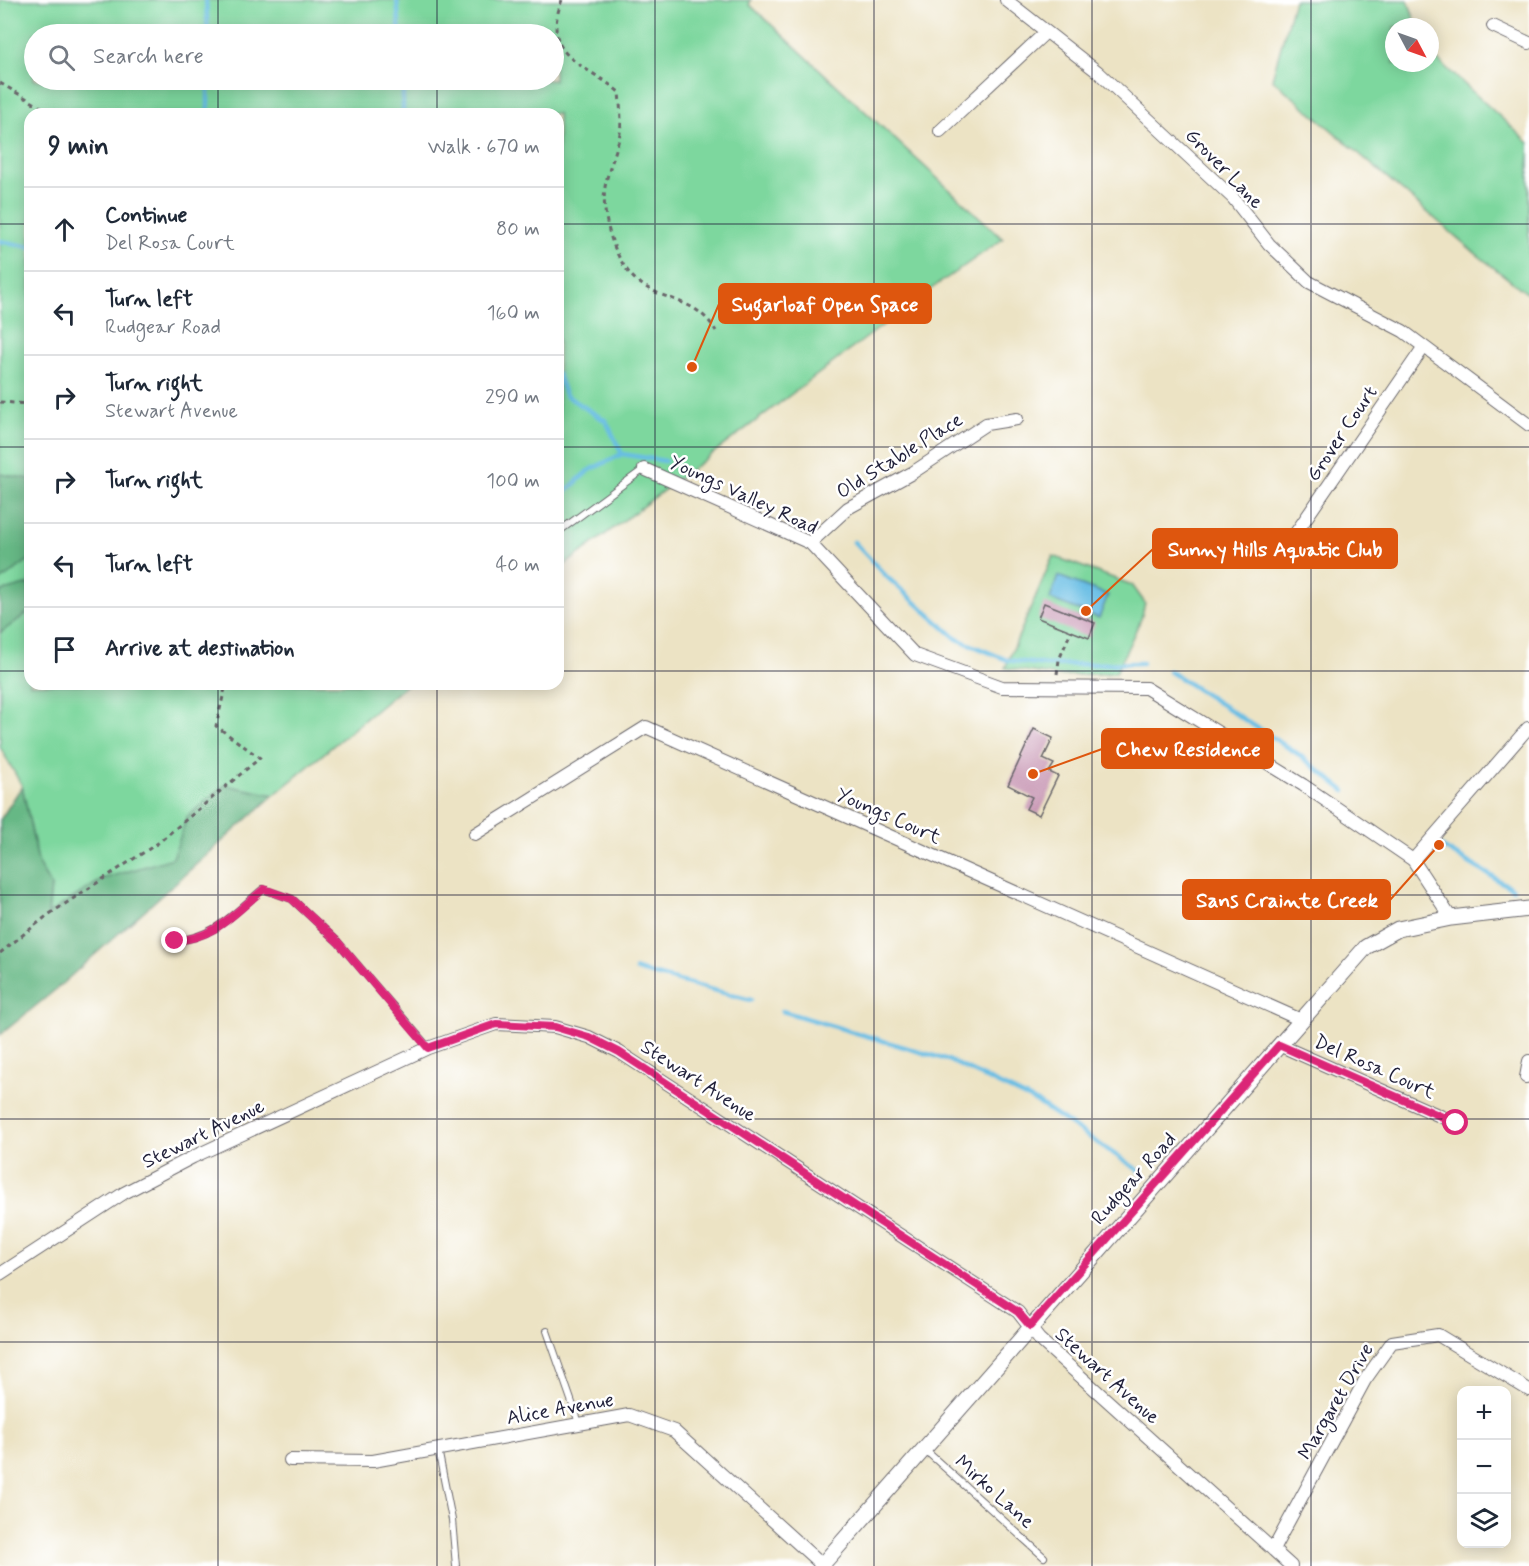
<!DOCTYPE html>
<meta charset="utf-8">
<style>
body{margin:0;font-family:Mynerve,sans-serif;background:#f2f2f3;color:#1f2937}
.controls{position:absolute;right:18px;bottom:18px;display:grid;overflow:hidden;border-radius:12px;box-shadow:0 3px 15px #0003}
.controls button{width:54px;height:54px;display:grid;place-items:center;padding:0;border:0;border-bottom:2px solid #e0e1e3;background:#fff;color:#1f2937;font:30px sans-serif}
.compass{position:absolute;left:1385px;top:18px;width:54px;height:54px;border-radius:50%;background:#fff;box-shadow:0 3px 15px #0003;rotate:131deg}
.stop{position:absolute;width:18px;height:18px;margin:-14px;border:4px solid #db2777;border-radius:50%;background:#fff}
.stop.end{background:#db2777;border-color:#fff;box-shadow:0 2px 6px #0008}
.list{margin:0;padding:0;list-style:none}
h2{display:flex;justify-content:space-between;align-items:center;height:78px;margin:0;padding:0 24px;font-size:26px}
h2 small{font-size:20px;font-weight:400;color:#747a83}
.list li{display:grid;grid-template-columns:39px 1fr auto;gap:18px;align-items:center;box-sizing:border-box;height:84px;padding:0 24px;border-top:2px solid #e0e1e3}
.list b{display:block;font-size:22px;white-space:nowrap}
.list p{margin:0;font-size:20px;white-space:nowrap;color:#747a83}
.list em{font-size:20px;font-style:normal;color:#747a83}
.icon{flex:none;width:33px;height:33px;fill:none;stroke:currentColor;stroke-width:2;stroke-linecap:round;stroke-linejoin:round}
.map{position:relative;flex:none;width:1529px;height:1566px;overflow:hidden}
.search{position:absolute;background:#fff;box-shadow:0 3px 15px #0003;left:24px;top:24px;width:540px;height:66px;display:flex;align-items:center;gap:15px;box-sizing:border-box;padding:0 21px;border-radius:33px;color:#747a83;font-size:22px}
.panel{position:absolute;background:#fff;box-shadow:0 3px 15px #0003;left:24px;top:108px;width:540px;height:582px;border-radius:18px}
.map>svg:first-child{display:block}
.green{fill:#7dd79e;stroke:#507c6c;stroke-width:1.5;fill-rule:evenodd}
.forest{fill:#66b885;stroke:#446d60;stroke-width:1.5}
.water{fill:#68bde4;stroke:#457090;stroke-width:1.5}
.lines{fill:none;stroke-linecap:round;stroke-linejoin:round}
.stream{stroke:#68bde4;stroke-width:4.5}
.building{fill:#c99ab6}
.service-casing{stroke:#69666b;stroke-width:8}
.minor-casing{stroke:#69666b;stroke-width:14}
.tertiary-casing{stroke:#69666b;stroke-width:17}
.path{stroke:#69666b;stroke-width:3;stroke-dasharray:4.5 4.5;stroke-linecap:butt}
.service{stroke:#fff;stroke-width:6}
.minor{stroke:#fff;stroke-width:12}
.tertiary{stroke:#fff;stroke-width:15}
.route{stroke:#db2777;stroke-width:8}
.grid{fill:none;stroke:#22223b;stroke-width:1.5;stroke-opacity:0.55}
.labels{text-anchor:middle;stroke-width:5;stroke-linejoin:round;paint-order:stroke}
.street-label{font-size:20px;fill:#22223b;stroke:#fff}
.leader{fill:none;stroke:#de560e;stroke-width:2}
.callout-dot{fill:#de560e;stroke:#fff;stroke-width:2}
.callout{fill:#de560e;stroke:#de560e;stroke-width:2}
.callout-label{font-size:21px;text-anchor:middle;font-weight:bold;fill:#fff}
</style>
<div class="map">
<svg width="1529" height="1566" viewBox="0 0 1529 1566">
<rect width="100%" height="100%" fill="#fff"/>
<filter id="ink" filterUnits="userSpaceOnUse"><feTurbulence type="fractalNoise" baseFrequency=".0167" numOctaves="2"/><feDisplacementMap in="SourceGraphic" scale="12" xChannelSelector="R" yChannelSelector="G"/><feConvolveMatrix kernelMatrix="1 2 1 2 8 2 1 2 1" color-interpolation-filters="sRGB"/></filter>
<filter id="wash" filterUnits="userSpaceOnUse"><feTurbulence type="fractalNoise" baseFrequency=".008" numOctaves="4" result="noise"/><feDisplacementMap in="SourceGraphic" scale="24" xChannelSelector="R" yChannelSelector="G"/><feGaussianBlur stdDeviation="1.35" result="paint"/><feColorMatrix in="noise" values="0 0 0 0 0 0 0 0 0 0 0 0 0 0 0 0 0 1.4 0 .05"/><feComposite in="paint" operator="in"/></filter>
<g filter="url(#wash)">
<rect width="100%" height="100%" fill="#ece3c4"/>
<path class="green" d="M0,0H751L749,4L1003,239L931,289L558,570V114H30V584L0,592V581L14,570L0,558ZM34,34H554V80H34Z
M1294,0H1408L1417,27H1394V63H1430V53L1529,143V295L1475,253L1272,79Z
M1053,556L1132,585L1145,603L1141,619L1116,673L1058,676L1005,668Z
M30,611V684H407L274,795L225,785L187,817L174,858L103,879L48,915L51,886L39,866L22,786L0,747V633Z"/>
<path class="forest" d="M0,474L30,479V559L0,581Z
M29,584L30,611L0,633V592Z
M225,785L274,795L54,991L0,1035V820L22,786L39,866L51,886L48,914L103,879L173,858L187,817Z"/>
<path class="water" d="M1058,576L1108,595L1099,618L1050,599Z"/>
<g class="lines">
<path class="stream" d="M206,0L208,34
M397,0L400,34
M208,80V114
M403,80V114
M0,241L30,247
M558,374L565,395L606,421L622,454L665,461
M558,499L588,471L622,454
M854,542L888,578L957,639L1007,660L1046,665L1142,663
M1169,671L1298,754L1345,791
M1439,845L1513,889
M636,970L751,1000
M782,1011L948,1060L1038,1103L1141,1172"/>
</g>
<g id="blocks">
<path class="building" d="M1044,603L1095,623L1089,638L1038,618Z
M1034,729L1053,738L1043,759L1054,764L1049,772L1058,776L1039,815L1026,809L1032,797L1008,785Z"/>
</g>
</g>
<g filter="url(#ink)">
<use href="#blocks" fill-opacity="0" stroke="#69666b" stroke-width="1.5"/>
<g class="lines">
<defs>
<path id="service" d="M558,532L644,469
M175,941C216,937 233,914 263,889L292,899L338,942L428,1047
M547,1331L579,1423
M438,1449L452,1520L456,1566
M924,1449L1044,1557"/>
<path id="minor" d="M1006,0L1098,72L1174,143L1233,198L1269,244L1309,282L1403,331L1529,425
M1493,26L1529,43
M940,131L1045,33
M644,469L810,543L915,655L1002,687L1146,688L1303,785L1413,860L1451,918
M1291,540L1423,348
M810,543L848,508L912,473L986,424L1017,419
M475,834L646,727L1301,1020
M1413,860L1528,728
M1279,1045L1456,1123
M1526,1077L1529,1061
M0,1274L124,1193L193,1157L428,1048L496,1024L555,1027L589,1037L619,1052L1018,1312L1039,1339L1291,1566
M290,1460L373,1461L629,1415L674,1431L822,1565
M1273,1550L1365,1380L1392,1342L1438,1335L1529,1390"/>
<path id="tertiary" d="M821,1566L1366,947L1398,929L1451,918L1529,909"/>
</defs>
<use href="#service" class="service-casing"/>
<use href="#minor" class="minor-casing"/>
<use href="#tertiary" class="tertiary-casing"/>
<path class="path" d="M562,0C540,58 584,62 619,92C620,105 622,120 620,133C617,152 608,169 605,187C601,215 614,261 636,280C663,303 695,296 716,331
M0,83L53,114
M0,402L30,404
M1057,674L1059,660L1071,631
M0,953L48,915L158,843L260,758L216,726L226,684"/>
<use href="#service" class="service"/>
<use href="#minor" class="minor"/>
<use href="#tertiary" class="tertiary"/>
</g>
</g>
<g class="lines" filter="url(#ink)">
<path class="route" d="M175,941C216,938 233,914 264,889L292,899L338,942L428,1048L496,1024L555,1027L589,1037L619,1052L1018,1312L1030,1326L1279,1045L1456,1123"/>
</g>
<path class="grid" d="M218,0V34M437,0V34M655,0V1566M874,0V1566M1092,0V1566M1311,0V1566M218,80V114M437,80V114M0,224H30M558,224H1529M0,447H30M558,447H1529M0,671H30M558,671H1529M218,684V1566M437,684V1566M0,895H1529M0,1119H1529M0,1342H1529"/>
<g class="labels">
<g class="street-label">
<text transform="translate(1225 168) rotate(46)" y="7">Grover Lane</text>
<text transform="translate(1341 433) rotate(-56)" y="7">Grover Court</text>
<text transform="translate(899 455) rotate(-32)" y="7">Old Stable Place</text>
<text transform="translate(744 494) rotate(25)" y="7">Youngs Valley Road</text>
<text transform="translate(889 815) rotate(24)" y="7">Youngs Court</text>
<text transform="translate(1375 1066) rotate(24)" y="7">Del Rosa Court</text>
<text transform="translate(699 1080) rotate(33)" y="7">Stewart Avenue</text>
<text transform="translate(203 1133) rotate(-26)" y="7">Stewart Avenue</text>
<text transform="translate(1133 1178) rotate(-48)" y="7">Rudgear Road</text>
<text transform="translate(1108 1375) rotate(42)" y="7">Stewart Avenue</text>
<text transform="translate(1335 1401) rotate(-60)" y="7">Margaret Drive</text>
<text transform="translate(560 1408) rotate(-10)" y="7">Alice Avenue</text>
<text transform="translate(995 1491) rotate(42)" y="7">Mirko Lane</text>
</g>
</g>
<path class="leader" d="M692 367L719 304M1086 611L1153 549M1033 774L1102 749M1439 845L1390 900"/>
<g class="callout-dot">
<circle cx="692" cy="367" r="6"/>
<circle cx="1086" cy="611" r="6"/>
<circle cx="1033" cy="774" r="6"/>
<circle cx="1439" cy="845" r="6"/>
</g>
<g class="callout">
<rect x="719" y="284" width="212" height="39" rx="6"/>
<rect x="1153" y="529" width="244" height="39" rx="6"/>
<rect x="1102" y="729" width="171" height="39" rx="6"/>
<rect x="1183" y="880" width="207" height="39" rx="6"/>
</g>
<g class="callout-label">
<text x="825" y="311">Sugarloaf Open Space</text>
<text x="1275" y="556">Sunny Hills Aquatic Club</text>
<text x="1188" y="756">Chew Residence</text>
<text x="1287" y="907">Sans Crainte Creek</text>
</g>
</svg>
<div class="controls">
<button>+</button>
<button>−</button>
<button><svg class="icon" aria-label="layers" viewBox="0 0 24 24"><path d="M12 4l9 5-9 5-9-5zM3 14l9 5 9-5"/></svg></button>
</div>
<svg class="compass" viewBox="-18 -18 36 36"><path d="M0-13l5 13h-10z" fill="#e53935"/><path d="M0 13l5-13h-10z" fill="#747a83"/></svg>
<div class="stop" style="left:1456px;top:1123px"></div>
<div class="stop end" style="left:175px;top:941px"></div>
<div class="search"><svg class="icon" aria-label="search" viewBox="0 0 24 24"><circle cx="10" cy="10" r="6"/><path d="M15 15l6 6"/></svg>Search here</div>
<section class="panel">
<h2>9 min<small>Walk · 670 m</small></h2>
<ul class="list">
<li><svg class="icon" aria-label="ahead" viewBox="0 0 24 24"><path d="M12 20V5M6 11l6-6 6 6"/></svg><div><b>Continue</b><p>Del Rosa Court</p></div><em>80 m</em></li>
<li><svg class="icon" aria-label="left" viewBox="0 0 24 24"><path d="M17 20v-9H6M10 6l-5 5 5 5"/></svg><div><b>Turn left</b><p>Rudgear Road</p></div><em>160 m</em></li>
<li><svg class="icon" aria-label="right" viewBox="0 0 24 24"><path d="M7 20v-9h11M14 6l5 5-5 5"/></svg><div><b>Turn right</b><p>Stewart Avenue</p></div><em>290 m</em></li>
<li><svg class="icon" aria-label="right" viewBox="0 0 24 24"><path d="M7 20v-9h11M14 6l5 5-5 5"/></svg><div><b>Turn right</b></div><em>100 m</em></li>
<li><svg class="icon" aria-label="left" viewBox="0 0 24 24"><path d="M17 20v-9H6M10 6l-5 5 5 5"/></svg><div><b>Turn left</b></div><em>40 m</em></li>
<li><svg class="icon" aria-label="arrive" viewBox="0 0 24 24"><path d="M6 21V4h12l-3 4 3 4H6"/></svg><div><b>Arrive at destination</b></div></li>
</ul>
</section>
</div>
